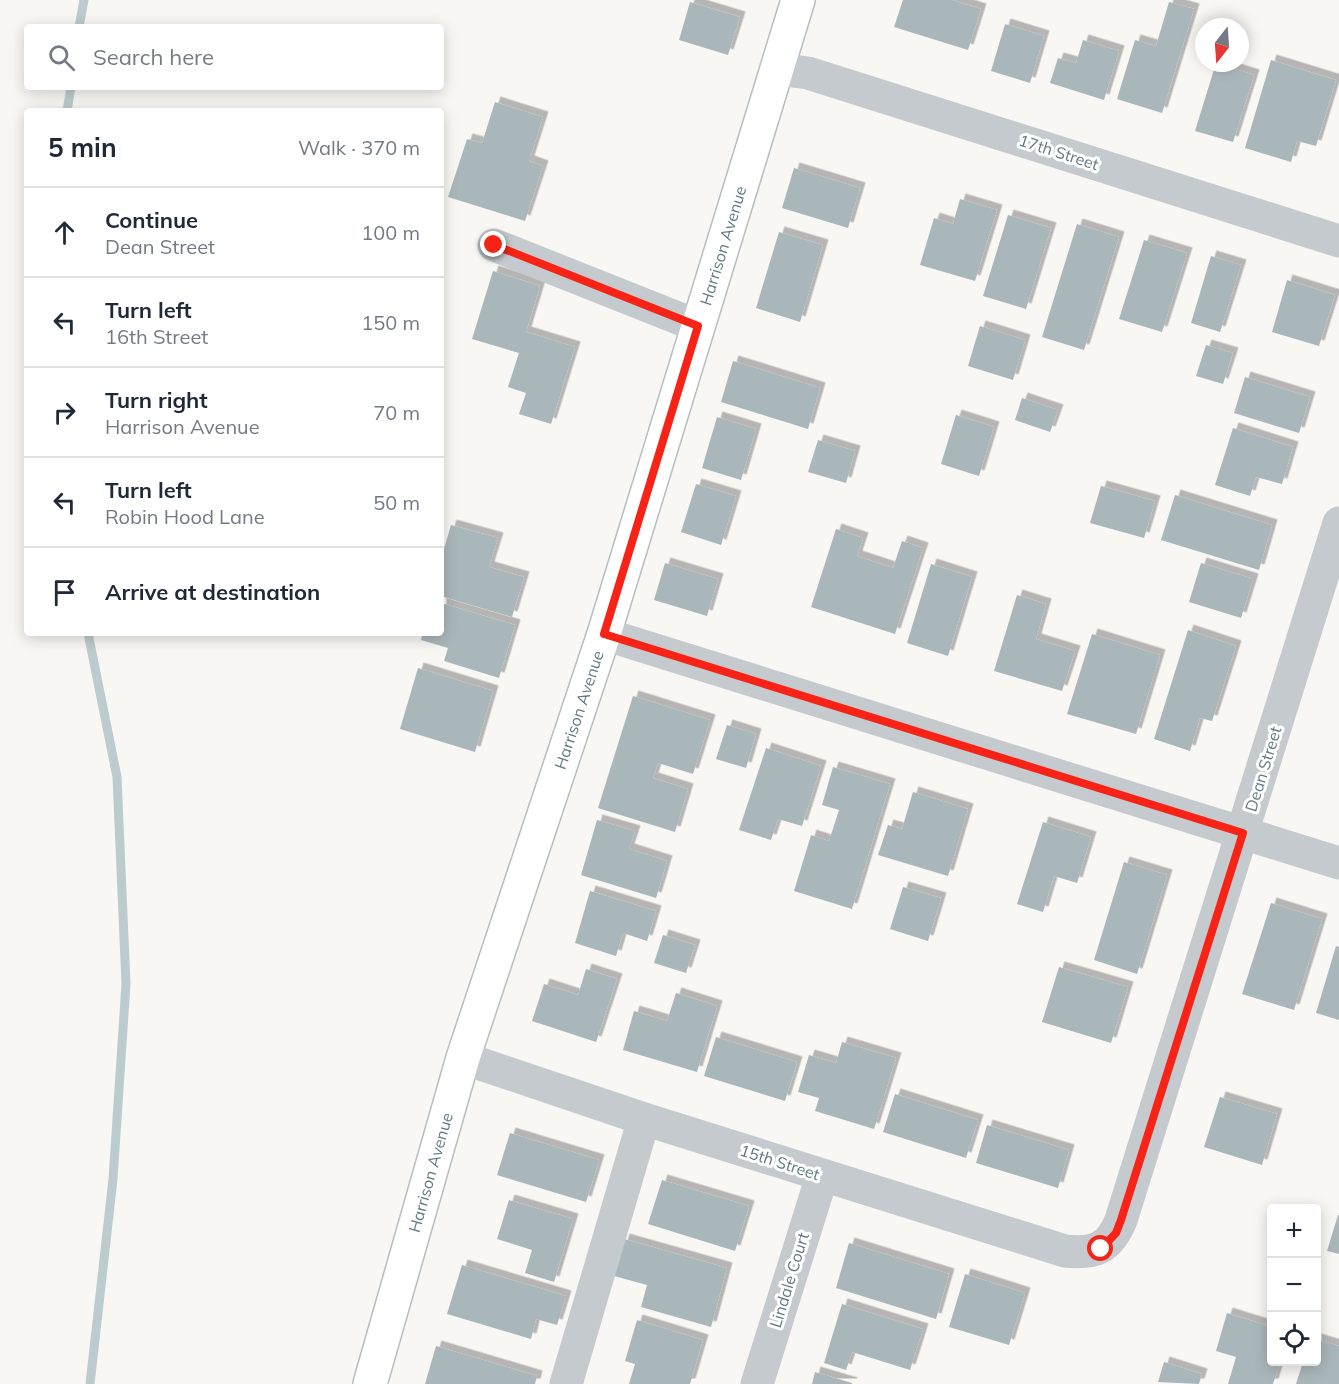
<!DOCTYPE html>
<meta charset="utf-8">
<style>
body{margin:0;font-family:Mulish,sans-serif;background:#f2f2f3;color:#1f2937}
.controls{position:absolute;right:18px;bottom:18px;display:grid;overflow:hidden;border-radius:6px;box-shadow:0 3px 15px #0003}
.controls button{width:54px;height:54px;display:grid;place-items:center;padding:0;border:0;border-bottom:2px solid #e0e1e3;background:#fff;color:#1f2937;font:30px sans-serif}
.compass{position:absolute;left:1195px;top:18px;width:54px;height:54px;border-radius:50%;background:#fff;box-shadow:0 3px 15px #0003;rotate:197deg}
.stop{position:absolute;width:18px;height:18px;margin:-14px;border:4px solid #f62316;border-radius:50%;background:#fff}
.stop.end{background:#f62316;border-color:#fff;box-shadow:0 2px 6px #0008}
.list{margin:0;padding:0;list-style:none}
h2{display:flex;justify-content:space-between;align-items:center;height:78px;margin:0;padding:0 24px;font-size:26px}
h2 small{font-size:20px;font-weight:400;color:#747a83}
.list li{display:grid;grid-template-columns:39px 1fr auto;gap:18px;align-items:center;box-sizing:border-box;height:90px;padding:0 24px;border-top:2px solid #e0e1e3}
.list b{display:block;font-size:22px;white-space:nowrap}
.list p{margin:0;font-size:20px;white-space:nowrap;color:#747a83}
.list em{font-size:20px;font-style:normal;color:#747a83}
.icon{flex:none;width:33px;height:33px;fill:none;stroke:currentColor;stroke-width:2;stroke-linecap:round;stroke-linejoin:round}
.map{position:relative;flex:none;width:1339px;height:1384px;overflow:hidden}
.search{position:absolute;background:#fff;box-shadow:0 3px 15px #0003;left:24px;top:24px;width:420px;height:66px;display:flex;align-items:center;gap:15px;box-sizing:border-box;padding:0 21px;border-radius:6px;color:#747a83;font-size:22px}
.panel{position:absolute;background:#fff;box-shadow:0 3px 15px #0003;left:24px;top:108px;width:420px;height:528px;border-radius:6px}
.map>svg:first-child{display:block}
.lines{fill:none;stroke-linecap:round;stroke-linejoin:round}
.stream{stroke:#bcccce;stroke-width:9}
.building{fill:#aab7ba;filter:url(#shadow)}
.major-casing{stroke:#b7bec0;stroke-width:36}
.minor{stroke:#c4cacd;stroke-width:33}
.major{stroke:#fff;stroke-width:33}
.route{stroke:#f62316;stroke-width:8}
.labels{text-anchor:middle;stroke-width:6;stroke-linejoin:round;paint-order:stroke}
.street-label{font-size:16px;fill:#5f7982;stroke:#fff}
</style>
<div class="map">
<svg width="1339" height="1384" viewBox="0 0 1339 1384">
<defs>
<filter id="shadow"><feDropShadow dx="5.5" dy="-5.5" stdDeviation="0" flood-color="#0004"/></filter>
</defs>
<rect width="100%" height="100%" fill="#f8f7f4"/>
<g class="lines">
<path class="stream" d="M79,27L84,0
M67,111L71,87
M88,633L117,777L126,984L113,1179L90,1384"/>
</g>
<path class="building" d="M903,0H952L981,9L968,50L894,27Z
M690,2L740,17L728,55L679,40Z
M1169,2L1194,9L1162,113L1117,99L1135,40L1156,46Z
M1005,24L1044,36L1030,83L991,71Z
M1083,40L1119,51L1104,100L1050,83L1058,58L1076,63Z
M1271,60L1336,80L1316,146L1297,141L1291,162L1245,148Z
M1216,63L1254,75L1233,142L1195,131Z
M495,102L543,117L529,161L543,166L525,221L448,197L467,139L482,143Z
M794,168L860,188L848,228L782,208Z
M960,199L997,210L975,281L920,265L934,218L953,224Z
M1008,215L1051,228L1026,309L983,296Z
M1077,224L1119,237L1084,350L1042,337Z
M779,232L823,245L800,322L756,308Z
M1144,240L1187,253L1162,332L1119,319Z
M1211,256L1241,265L1220,332L1191,323Z
M493,271L540,286L526,332L575,347L551,424L519,414L526,393L508,387L519,353L472,339Z
M1287,280L1335,295L1319,346L1272,332Z
M980,326L1025,340L1013,380L968,366Z
M1206,345L1233,353L1223,384L1196,376Z
M733,361L820,388L808,429L721,402Z
M1245,377L1310,397L1299,433L1234,413Z
M1022,398L1058,410L1050,432L1015,420Z
M956,415L994,427L979,476L941,464Z
M717,417L756,429L741,480L702,468Z
M1233,428L1293,447L1282,484L1256,477L1250,496L1215,485Z
M818,440L855,451L846,483L808,472Z
M696,484L736,496L721,545L681,532Z
M1101,486L1155,501L1144,538L1090,523Z
M1175,495L1272,525L1259,570L1161,540Z
M451,525L498,538L489,567L524,577L512,617L441,596V559Z
M836,529L863,538L857,556L893,568L902,541L923,548L895,634L811,607Z
M665,563L718,579L707,616L654,600Z
M1201,563L1253,579L1241,618L1189,602Z
M931,564L972,577L948,656L907,643Z
M1017,595L1046,604L1036,639L1075,651L1062,691L994,671Z
M441,603L515,625L499,678L444,661L448,648L421,640L423,633H441Z
M1188,630L1236,646L1212,721L1200,718L1190,751L1154,739Z
M1092,634L1160,655L1136,734L1067,714Z
M418,668L493,691L475,752L400,729Z
M633,696L710,720L693,774L658,763L653,778L688,789L675,832L598,808Z
M727,725L756,734L746,768L716,759Z
M766,748L821,766L802,826L778,819L771,840L739,830Z
M833,767L890,784L852,909L794,891L811,835L829,841L839,810L822,805Z
M913,792L968,809L948,876L878,855L888,825L902,829Z
M597,820L635,831L629,849L667,861L656,898L581,875Z
M1043,822L1091,837L1077,883L1054,876L1043,912L1017,904Z
M1124,862L1167,875L1137,974L1094,960Z
M903,887L941,898L928,941L890,929Z
M590,891L656,911L647,941L623,933L616,956L575,943Z
M1271,903L1322,919L1294,1010L1242,994Z
M663,935L695,945L686,973L654,963Z
M1336,946L1339,947V1020L1316,1013Z
M1059,967L1128,987L1111,1043L1042,1022Z
M586,969L617,979L596,1042L532,1021L544,984L578,995Z
M676,993L717,1006L697,1072L623,1050L634,1011L667,1021Z
M716,1037L797,1062L785,1101L704,1076Z
M842,1042L896,1058L874,1129L815,1111L819,1098L798,1092L809,1055L836,1063Z
M895,1094L978,1120L966,1158L883,1132Z
M1220,1097L1277,1114L1262,1165L1204,1147Z
M987,1125L1069,1150L1058,1188L976,1163Z
M510,1133L599,1160L586,1202L497,1175Z
M662,1180L749,1206L735,1251L648,1224Z
M509,1200L573,1219L554,1282L525,1273L532,1250L497,1239Z
M1338,1215H1339V1254L1327,1251Z
M624,1239L727,1268L711,1327L641,1307L647,1285L614,1276Z
M849,1243L949,1274L936,1319L836,1288Z
M462,1265L566,1296L557,1325L536,1319L531,1339L447,1314Z
M965,1274L1025,1293L1009,1345L949,1327Z
M842,1304L923,1329L910,1370L852,1352L846,1370L824,1363Z
M1227,1313L1272,1327V1362H1280L1273,1384H1228L1236,1357L1216,1351Z
M637,1320L703,1340L690,1384H629L635,1364L625,1361Z
M1316,1339L1339,1346V1384H1296L1303,1362H1316Z
M436,1346L537,1376L535,1384H425Z
M1164,1362L1202,1374L1199,1384L1158,1382Z
M815,1372L852,1383V1384H812Z"/>
<g class="lines">
<defs>
<g id="major">
<path id="s1" d="M370,1384L463,1058L604,634L798,0"/>
</g>
</defs>
<use href="#major" class="major-casing"/>
<path class="minor" d="M777,69L808,73L1339,241
M494,245L698,326
M604,634L1339,863
M463,1058L644,1119L1065,1251C1095,1254 1109,1249 1121,1220L1339,523
M566,1384L644,1119
M757,1384L822,1176"/>
<use href="#major" class="major"/>
</g>
<g class="lines">
<path class="route" d="M494,245L698,326L604,634L1243,833L1121,1220L1116,1233L1101,1249"/>
</g>
<g class="labels">
<g class="street-label">
<text transform="translate(1059 152) rotate(18)" y="6">17th Street</text>
<text dy="6" stroke="none"><textPath href="#s1" startOffset="1192">Harrison Avenue</textPath></text>
<text dy="6" stroke="none"><textPath href="#s1" startOffset="706">Harrison Avenue</textPath></text>
<text transform="translate(1263 769) rotate(-73)" y="6">Dean Street</text>
<text transform="translate(780 1162) rotate(18)" y="6">15th Street</text>
<text dy="6" stroke="none"><textPath href="#s1" startOffset="220">Harrison Avenue</textPath></text>
<text transform="translate(789 1280) rotate(-73)" y="6">Lindale Court</text>
</g>
</g>
</svg>
<div class="controls">
<button>+</button>
<button>−</button>
<button><svg class="icon" aria-label="locate" viewBox="0 0 24 24"><circle cx="12" cy="12" r="6"/><path d="M12 2v4M12 18v4M2 12h4M18 12h4"/></svg></button>
</div>
<svg class="compass" viewBox="-18 -18 36 36"><path d="M0-13l5 13h-10z" fill="#e53935"/><path d="M0 13l5-13h-10z" fill="#747a83"/></svg>
<div class="stop" style="left:1101px;top:1249px"></div>
<div class="stop end" style="left:494px;top:245px"></div>
<div class="search"><svg class="icon" aria-label="search" viewBox="0 0 24 24"><circle cx="10" cy="10" r="6"/><path d="M15 15l6 6"/></svg>Search here</div>
<section class="panel">
<h2>5 min<small>Walk · 370 m</small></h2>
<ul class="list">
<li><svg class="icon" aria-label="ahead" viewBox="0 0 24 24"><path d="M12 20V5M6 11l6-6 6 6"/></svg><div><b>Continue</b><p>Dean Street</p></div><em>100 m</em></li>
<li><svg class="icon" aria-label="left" viewBox="0 0 24 24"><path d="M17 20v-9H6M10 6l-5 5 5 5"/></svg><div><b>Turn left</b><p>16th Street</p></div><em>150 m</em></li>
<li><svg class="icon" aria-label="right" viewBox="0 0 24 24"><path d="M7 20v-9h11M14 6l5 5-5 5"/></svg><div><b>Turn right</b><p>Harrison Avenue</p></div><em>70 m</em></li>
<li><svg class="icon" aria-label="left" viewBox="0 0 24 24"><path d="M17 20v-9H6M10 6l-5 5 5 5"/></svg><div><b>Turn left</b><p>Robin Hood Lane</p></div><em>50 m</em></li>
<li><svg class="icon" aria-label="arrive" viewBox="0 0 24 24"><path d="M6 21V4h12l-3 4 3 4H6"/></svg><div><b>Arrive at destination</b></div></li>
</ul>
</section>
</div>
